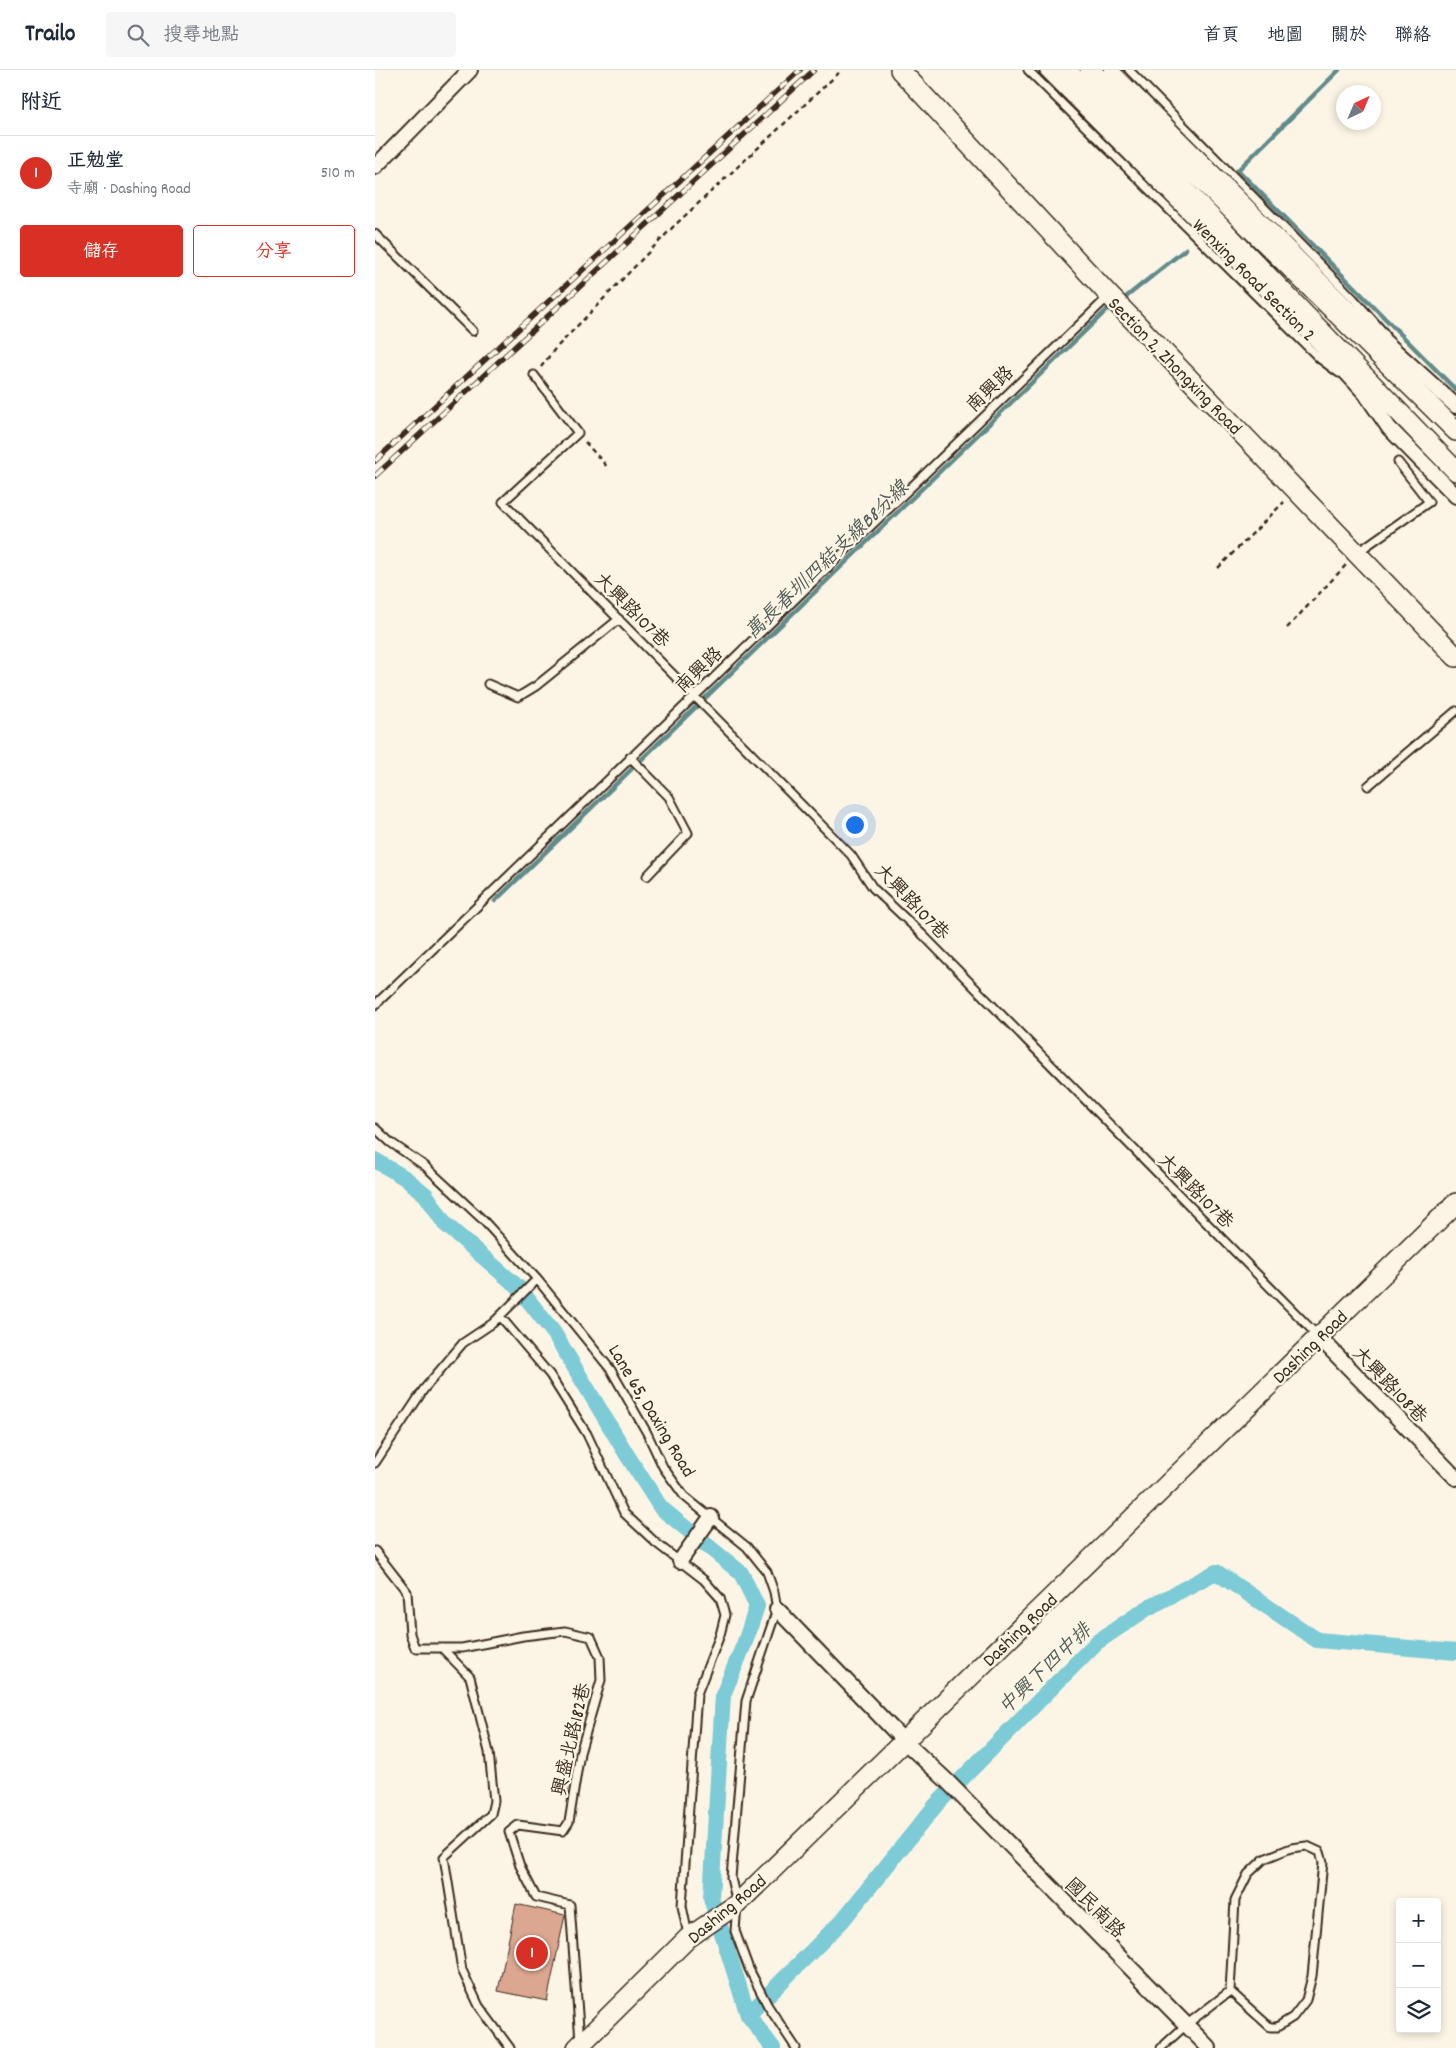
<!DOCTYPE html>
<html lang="zh-TW">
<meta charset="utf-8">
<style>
body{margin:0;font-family:Dekko,"LXGW WenKai TC",sans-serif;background:#f6f6f7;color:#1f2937}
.controls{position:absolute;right:15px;bottom:15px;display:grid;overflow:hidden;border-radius:5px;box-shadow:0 2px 8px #0003}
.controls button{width:45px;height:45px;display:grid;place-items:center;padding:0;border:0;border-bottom:1px solid #e0e1e3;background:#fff;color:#1f2937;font:25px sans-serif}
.compass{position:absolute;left:961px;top:15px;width:45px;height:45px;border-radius:50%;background:#fff;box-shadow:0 2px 8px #0003;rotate:44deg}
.you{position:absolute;left:479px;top:754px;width:18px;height:18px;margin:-12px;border:4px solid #fff;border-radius:50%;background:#1a73e8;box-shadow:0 0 0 8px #1a73e833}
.badge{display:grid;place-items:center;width:32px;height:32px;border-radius:50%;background:#d93025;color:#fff;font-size:16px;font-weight:700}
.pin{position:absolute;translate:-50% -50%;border:2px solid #fff;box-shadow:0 1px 5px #0006}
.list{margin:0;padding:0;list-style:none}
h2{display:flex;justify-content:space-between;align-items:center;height:65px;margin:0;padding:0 20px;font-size:21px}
h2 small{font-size:16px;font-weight:400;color:#747a83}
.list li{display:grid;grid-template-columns:32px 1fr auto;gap:15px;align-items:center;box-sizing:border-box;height:75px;padding:0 20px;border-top:1px solid #e0e1e3}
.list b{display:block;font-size:19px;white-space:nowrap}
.list p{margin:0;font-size:16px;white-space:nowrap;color:#747a83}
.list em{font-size:16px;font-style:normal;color:#747a83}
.actions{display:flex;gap:10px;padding:15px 20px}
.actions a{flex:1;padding:11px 0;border:1px solid #d93025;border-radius:5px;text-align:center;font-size:18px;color:#d93025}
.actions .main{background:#d93025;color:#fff}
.icon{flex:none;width:28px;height:28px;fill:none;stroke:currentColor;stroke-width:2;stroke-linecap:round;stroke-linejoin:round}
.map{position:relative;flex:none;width:1081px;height:1978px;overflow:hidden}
header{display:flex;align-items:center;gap:30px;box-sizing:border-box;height:70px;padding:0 25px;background:#fff;border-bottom:1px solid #e0e1e3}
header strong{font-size:24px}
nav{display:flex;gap:28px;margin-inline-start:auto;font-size:18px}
.search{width:350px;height:45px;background:#f6f6f7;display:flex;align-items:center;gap:12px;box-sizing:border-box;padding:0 18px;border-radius:5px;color:#747a83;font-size:19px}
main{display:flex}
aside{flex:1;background:#fff}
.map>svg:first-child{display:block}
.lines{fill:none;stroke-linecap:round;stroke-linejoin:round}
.stream{stroke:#618b8c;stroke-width:4.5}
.canal{stroke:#7bcbd6;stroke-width:16}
.building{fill:#dca791;stroke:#3b2a1e}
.lane-casing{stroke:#3b2a1e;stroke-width:11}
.street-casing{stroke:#3b2a1e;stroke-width:18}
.secondary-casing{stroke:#3b2a1e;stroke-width:22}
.path{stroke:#3b2a1e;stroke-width:2.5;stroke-dasharray:5 4;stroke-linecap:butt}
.lane{stroke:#fcf5e5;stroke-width:7}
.street{stroke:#fcf5e5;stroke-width:14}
.secondary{stroke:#fcf5e5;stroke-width:19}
.rail-casing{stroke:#3b2a1e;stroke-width:5.5}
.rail{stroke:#fcf5e5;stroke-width:4;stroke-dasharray:11;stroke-linecap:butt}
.labels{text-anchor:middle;stroke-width:4.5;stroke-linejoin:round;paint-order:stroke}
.street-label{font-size:19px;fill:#3b2a1e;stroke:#fcf5e5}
.water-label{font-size:20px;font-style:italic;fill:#4e5a55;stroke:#fcf5e5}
</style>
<header>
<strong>Trailo</strong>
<div class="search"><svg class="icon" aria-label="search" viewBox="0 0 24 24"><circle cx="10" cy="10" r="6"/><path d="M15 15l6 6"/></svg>搜尋地點</div>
<nav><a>首頁</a><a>地圖</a><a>關於</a><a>聯絡</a></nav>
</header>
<main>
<aside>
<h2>附近<small></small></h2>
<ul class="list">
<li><span class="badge">1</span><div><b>正勉堂</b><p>寺廟 · Dashing Road</p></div><em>510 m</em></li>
</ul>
<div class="actions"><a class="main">儲存</a><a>分享</a></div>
</aside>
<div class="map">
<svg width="1081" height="1978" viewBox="0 0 1081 1978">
<rect width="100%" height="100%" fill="#fcf5e5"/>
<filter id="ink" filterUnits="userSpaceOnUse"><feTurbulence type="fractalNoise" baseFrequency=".02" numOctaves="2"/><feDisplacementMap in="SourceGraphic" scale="10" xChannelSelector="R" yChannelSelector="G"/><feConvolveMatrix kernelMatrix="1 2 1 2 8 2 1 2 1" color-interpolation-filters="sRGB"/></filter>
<g filter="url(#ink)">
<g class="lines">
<path class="stream" d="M964,0L863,100L1081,320
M746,231L811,179
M120,831L737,235"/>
<path class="canal" d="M0,1090L30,1108L51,1125L70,1154L143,1217L179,1263L252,1385L286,1438L366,1503L382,1536L370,1572L348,1625L336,1828L373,1945L398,1978
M373,1945L467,1851L561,1735L722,1572L771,1539L841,1502L942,1570L1081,1582"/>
</g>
<path class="building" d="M141,1834L190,1845L172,1931L123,1921Z"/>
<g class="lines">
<defs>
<path id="lane" d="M653,0L945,289L964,303
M754,0L979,229L1010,264
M0,164L98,261
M159,305L203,363L128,432L476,785L498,818L548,865L943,1266
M983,482L1054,432L1023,392
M113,614L143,627L161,616L244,549
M255,687L294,727L313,763L272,806
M993,716L1081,641
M0,935L733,227
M0,1058L15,1072L50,1096L108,1150L162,1209L236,1300L272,1363L288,1397L309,1426L372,1477L392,1502L399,1522L402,1539L371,1631L356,1808L362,1834L360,1861L374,1899L393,1936L421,1978
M125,1246L175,1305L212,1364L249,1443L281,1473L329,1510L345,1528L350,1545L345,1565L322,1624L307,1836L313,1865
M0,1393L49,1319L88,1273L118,1253L162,1209
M0,1481L32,1522L35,1564L40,1578H87L148,1566L190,1561L216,1567L225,1587L226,1610L205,1683L194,1752L188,1761L143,1755L134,1762L145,1796L161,1827L195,1835L205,1971
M67,1578L95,1607L114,1682L119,1731L116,1744L69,1787L87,1900L104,1936L135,1978
M786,1978L811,1955L855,1921L860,1830L873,1804L889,1789L916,1778L932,1776L945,1782L948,1792L937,1906L931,1930L918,1947L902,1957H895L855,1921"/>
<path id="street" d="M672,0L941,270L990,323L1014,358L1081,426
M736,0L978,243L1081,336
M0,97L95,0
M944,1267L1081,1408
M305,1491L336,1447
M402,1539L529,1671L572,1711L834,1978"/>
<path id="secondary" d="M525,0L734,225L1081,587
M691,0L769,78L1081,401
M715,0L1081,361
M202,1978L313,1868L362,1834L1081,1133"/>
</defs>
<use href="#lane" class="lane-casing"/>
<use href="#street" class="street-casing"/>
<use href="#secondary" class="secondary-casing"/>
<path class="path" d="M166,297L179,280L300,155L467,0
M210,372L234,399
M843,498L909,432
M912,558L971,495"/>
<use href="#lane" class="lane"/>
<use href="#street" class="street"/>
<use href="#secondary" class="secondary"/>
<defs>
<path id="rail" d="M0,391L425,0
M0,406L439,0"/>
</defs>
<use href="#rail" class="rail-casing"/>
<use href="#rail" class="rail"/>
</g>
</g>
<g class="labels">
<g class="street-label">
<text transform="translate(880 209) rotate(45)" y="7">Wenxing Road Section 2</text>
<text transform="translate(801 295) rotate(46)" y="7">Section 2, Zhongxing Road</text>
<text transform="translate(614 318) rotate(-44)" y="7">南興路</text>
<text transform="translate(258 539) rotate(45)" y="7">大興路107巷</text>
<text transform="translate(323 599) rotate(-44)" y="7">南興路</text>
<text transform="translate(538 831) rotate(46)" y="7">大興路107巷</text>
<text transform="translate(822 1120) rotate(45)" y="7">大興路107巷</text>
<text transform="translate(934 1276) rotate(-44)" y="7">Dashing Road</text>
<text transform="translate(1016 1314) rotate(46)" y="7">大興路108巷</text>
<text transform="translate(278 1340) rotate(59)" y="7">Lane 65, Daxing Road</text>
<text transform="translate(644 1559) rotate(-44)" y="7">Dashing Road</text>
<text transform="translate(195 1669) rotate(-77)" y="7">興盛北路182巷</text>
<text transform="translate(721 1837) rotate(45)" y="7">國民南路</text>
<text transform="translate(351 1838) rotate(-40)" y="7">Dashing Road</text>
</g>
<g class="water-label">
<text transform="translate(451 489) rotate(-44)" y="7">萬長春圳四結支線B8分線</text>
<text transform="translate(669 1598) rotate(-44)" y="7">中興下四中排</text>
</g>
</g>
</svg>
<div class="controls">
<button>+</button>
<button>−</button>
<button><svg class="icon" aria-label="layers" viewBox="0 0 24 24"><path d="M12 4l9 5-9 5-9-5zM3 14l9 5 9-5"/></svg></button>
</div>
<svg class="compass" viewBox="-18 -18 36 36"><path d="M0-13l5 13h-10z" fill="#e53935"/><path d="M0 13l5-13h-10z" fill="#747a83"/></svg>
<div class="you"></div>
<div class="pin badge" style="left:157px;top:1883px">1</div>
</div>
</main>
